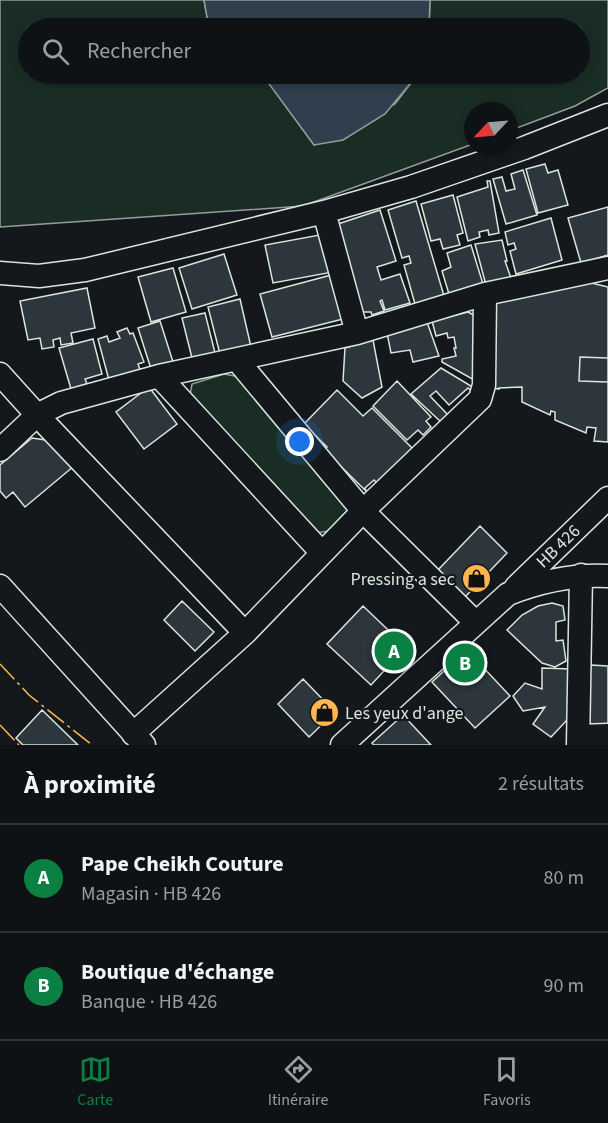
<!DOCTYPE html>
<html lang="fr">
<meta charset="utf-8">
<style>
body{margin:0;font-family:"Source Sans 3",sans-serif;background:#1d2022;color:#f1f3f6}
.compass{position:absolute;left:464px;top:102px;width:54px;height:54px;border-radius:50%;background:#0f1215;box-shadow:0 3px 9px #0003;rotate:244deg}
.you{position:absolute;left:300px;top:442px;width:21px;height:21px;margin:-15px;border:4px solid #fff;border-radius:50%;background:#1a73e8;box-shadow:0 0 0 9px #1a73e833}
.badge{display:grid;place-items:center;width:39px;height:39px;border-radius:50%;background:#0b8043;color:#fff;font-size:20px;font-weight:700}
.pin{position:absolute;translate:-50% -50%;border:3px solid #fff;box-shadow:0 2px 6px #0006}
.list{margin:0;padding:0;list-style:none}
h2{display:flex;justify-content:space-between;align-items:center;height:78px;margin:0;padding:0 24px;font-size:26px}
h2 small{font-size:20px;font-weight:400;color:#9b9ea0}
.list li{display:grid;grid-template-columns:39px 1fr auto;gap:18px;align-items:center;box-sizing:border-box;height:108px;padding:0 24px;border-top:2px solid #2f3234}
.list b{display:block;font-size:22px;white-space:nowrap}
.list p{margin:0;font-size:20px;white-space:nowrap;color:#9b9ea0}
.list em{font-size:20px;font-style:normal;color:#9b9ea0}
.icon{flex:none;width:33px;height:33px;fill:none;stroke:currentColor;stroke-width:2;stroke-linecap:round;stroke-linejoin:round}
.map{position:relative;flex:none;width:608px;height:745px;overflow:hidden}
.search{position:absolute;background:#0f1215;box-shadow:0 3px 9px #0003;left:18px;right:18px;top:18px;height:66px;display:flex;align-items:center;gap:15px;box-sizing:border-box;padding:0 21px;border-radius:33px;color:#9b9ea0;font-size:22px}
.sheet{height:294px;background:#0f1215}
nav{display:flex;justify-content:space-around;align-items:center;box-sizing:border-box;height:84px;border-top:2px solid #2f3234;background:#0f1215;font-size:16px;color:#9b9ea0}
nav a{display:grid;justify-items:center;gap:3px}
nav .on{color:#0b8043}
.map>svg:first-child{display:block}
.green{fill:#1a2d24;stroke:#939e99;stroke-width:1.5}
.water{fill:#2f3f4d;stroke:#939e99;stroke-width:1.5}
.building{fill:#2c363c;stroke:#d8e6dc;stroke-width:1.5}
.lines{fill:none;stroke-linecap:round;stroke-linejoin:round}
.minor-casing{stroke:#d8e6dc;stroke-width:25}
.minor{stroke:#14181c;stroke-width:22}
.power{stroke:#ffb74d;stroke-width:1.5;stroke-dasharray:21 4.5 3 4.5;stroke-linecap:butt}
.labels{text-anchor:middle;stroke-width:4.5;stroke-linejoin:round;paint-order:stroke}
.street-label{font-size:18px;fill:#d8e6dc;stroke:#14181c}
.poi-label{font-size:18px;fill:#d8e6dc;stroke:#14181c;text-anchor:end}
</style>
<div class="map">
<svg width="608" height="745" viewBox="0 0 608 745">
<rect width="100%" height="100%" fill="#14181c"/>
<path class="green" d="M0,0H204L209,28H28V74H248L264,76L314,145L395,104L418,74H580V28H429L430,0H608V88L575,106L509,131V111H473V144L303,206L0,227Z
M224,374L240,377L350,509L329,531L316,533L190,395L192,384Z"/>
<path class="water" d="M204,0H430L429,28H209Z
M248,74H418L385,114L343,140L314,145L264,77Z"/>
<path class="building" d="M545,164L548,173L558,170L568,205L538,213L526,169Z
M523,170L537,215L506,224L493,179L502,177L506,191L515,189L511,174Z
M487,181H490L499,233L489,235L488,230L479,232L480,237L468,241L457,197L488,187Z
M453,195L463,233L457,235L460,245L443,249L440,239L431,241L421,204Z
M416,201L444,296L415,304L404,265L411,263L409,256L402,258L388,210Z
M608,207V255L581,263L568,218Z
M380,210L396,261L377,267L381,280L400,274L410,303L385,310L382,300L380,301L384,311L372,315L371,312H363L329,227Z
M551,218L562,260L516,274L510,251L516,249L514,243L508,245L505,232Z
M325,234L333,272L273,283L265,245Z
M502,240L507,261H505L511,278L486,285L475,244Z
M471,245L483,284L449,294L442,271L451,267L447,253Z
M224,254L237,295L192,309L179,268Z
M173,268L186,312L151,322L138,277Z
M335,274L347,318L272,337L260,294Z
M579,280L608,287V442L594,441L596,428L587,427L586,433L555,420V412L551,411L550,415L522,402V387L499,388V389L487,387L489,304Z
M87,288L95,328L71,333L73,343L61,345L60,338L53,340L54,347L42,349L40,338L28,340L20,301Z
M240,299L251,347L220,354L208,307Z
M468,312L481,319L483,385L442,362V359L456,356L454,348H456L454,337L448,338L447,333L436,336L432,321Z
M205,313L215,353L192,358L182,318Z
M160,321L174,365L152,372L138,328Z
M427,322L439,356L413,362L410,350L391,353L386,328Z
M127,328L130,334L133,333L144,362L138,364L141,373L110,384L98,339L107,336L109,342L120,338L117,332Z
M93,339L102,374L85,379L87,384L71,389L59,348Z
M373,340L382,387L362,398L343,381L345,348Z
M580,357L608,358V382L579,381Z
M441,368L476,389L474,393L468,388L449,405L436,391L430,396L448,415L441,422L411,394Z
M397,381L431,417L426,421L431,427L423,435L418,430L407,440L373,406Z
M149,387L177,424L144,449L116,412Z
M337,390L363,416L372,408L415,451L380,486L374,480L365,488L366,491L324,450L327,447L304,424Z
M32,438L52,441L74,466L25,507L13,492L6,498L0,491V465Z
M480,526L507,553L465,597L438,570Z
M182,601L214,632L195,651L164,620Z
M552,603L563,606L565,620L556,622V641L563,640L566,661L555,667L542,663L507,630L522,615L538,606Z
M363,606L406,647L371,685L327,644Z
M467,650L510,696L475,728L432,682Z
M591,665L608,666V728L593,727L585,718Z
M542,668L571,669L568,719L551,737L533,724L545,707L523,711L513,696L525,683L542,689Z
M303,679L335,712L309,737L278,704Z
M42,710L78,745H23L16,738Z
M403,715L431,745H374L372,743Z"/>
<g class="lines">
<defs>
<path id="minor" d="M324,212L357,333
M0,273L39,276L85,270L324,212L411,187L524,148L608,115
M237,360L363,511L475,622
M0,374L37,415L245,633
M159,376L322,553
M0,450L37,415L61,403L159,376L357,333L485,294L608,268
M0,586L144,745
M516,587L608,498
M133,734L245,633L363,511L480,399L484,385L485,294
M579,736L608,735
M342,745L508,594C541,581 572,574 608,576
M578,745L581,575"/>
</defs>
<use href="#minor" class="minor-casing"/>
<use href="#minor" class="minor"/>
<path class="power" d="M0,664L29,695L92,745
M0,725L19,745"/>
</g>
<defs>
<symbol id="shop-disc" viewBox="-11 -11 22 22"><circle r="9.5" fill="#ffb74d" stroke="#14181c"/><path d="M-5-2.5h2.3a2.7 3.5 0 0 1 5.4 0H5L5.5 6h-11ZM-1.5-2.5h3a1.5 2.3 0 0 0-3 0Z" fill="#111"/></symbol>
</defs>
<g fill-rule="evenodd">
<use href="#shop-disc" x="460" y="562" width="33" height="33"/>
<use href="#shop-disc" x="308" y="696" width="33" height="33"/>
</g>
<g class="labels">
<g class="street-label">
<text transform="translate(558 546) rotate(-44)" y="6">HB 426</text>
</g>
<g class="poi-label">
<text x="455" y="585">Pressing a sec</text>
<text x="345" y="719" text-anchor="start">Les yeux d'ange</text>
</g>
</g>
</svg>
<svg class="compass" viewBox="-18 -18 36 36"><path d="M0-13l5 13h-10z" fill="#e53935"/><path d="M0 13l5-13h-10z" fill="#9b9ea0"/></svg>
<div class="you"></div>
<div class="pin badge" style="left:394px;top:651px">A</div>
<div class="pin badge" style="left:465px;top:663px">B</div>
<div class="search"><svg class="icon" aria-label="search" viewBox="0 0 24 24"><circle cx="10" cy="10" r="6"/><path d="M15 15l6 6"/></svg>Rechercher</div>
</div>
<section class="sheet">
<h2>À proximité<small>2 résultats</small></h2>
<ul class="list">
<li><span class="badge">A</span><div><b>Pape Cheikh Couture</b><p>Magasin · HB 426</p></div><em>80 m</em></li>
<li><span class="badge">B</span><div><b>Boutique d'échange</b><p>Banque · HB 426</p></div><em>90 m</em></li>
</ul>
</section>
<nav>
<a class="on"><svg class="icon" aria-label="map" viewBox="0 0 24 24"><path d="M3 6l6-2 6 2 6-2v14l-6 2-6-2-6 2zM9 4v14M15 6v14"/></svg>Carte</a>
<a><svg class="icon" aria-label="directions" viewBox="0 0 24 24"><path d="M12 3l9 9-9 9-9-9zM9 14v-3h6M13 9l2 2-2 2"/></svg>Itinéraire</a>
<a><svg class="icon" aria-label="saved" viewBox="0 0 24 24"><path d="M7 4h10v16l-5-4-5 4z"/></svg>Favoris</a>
</nav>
